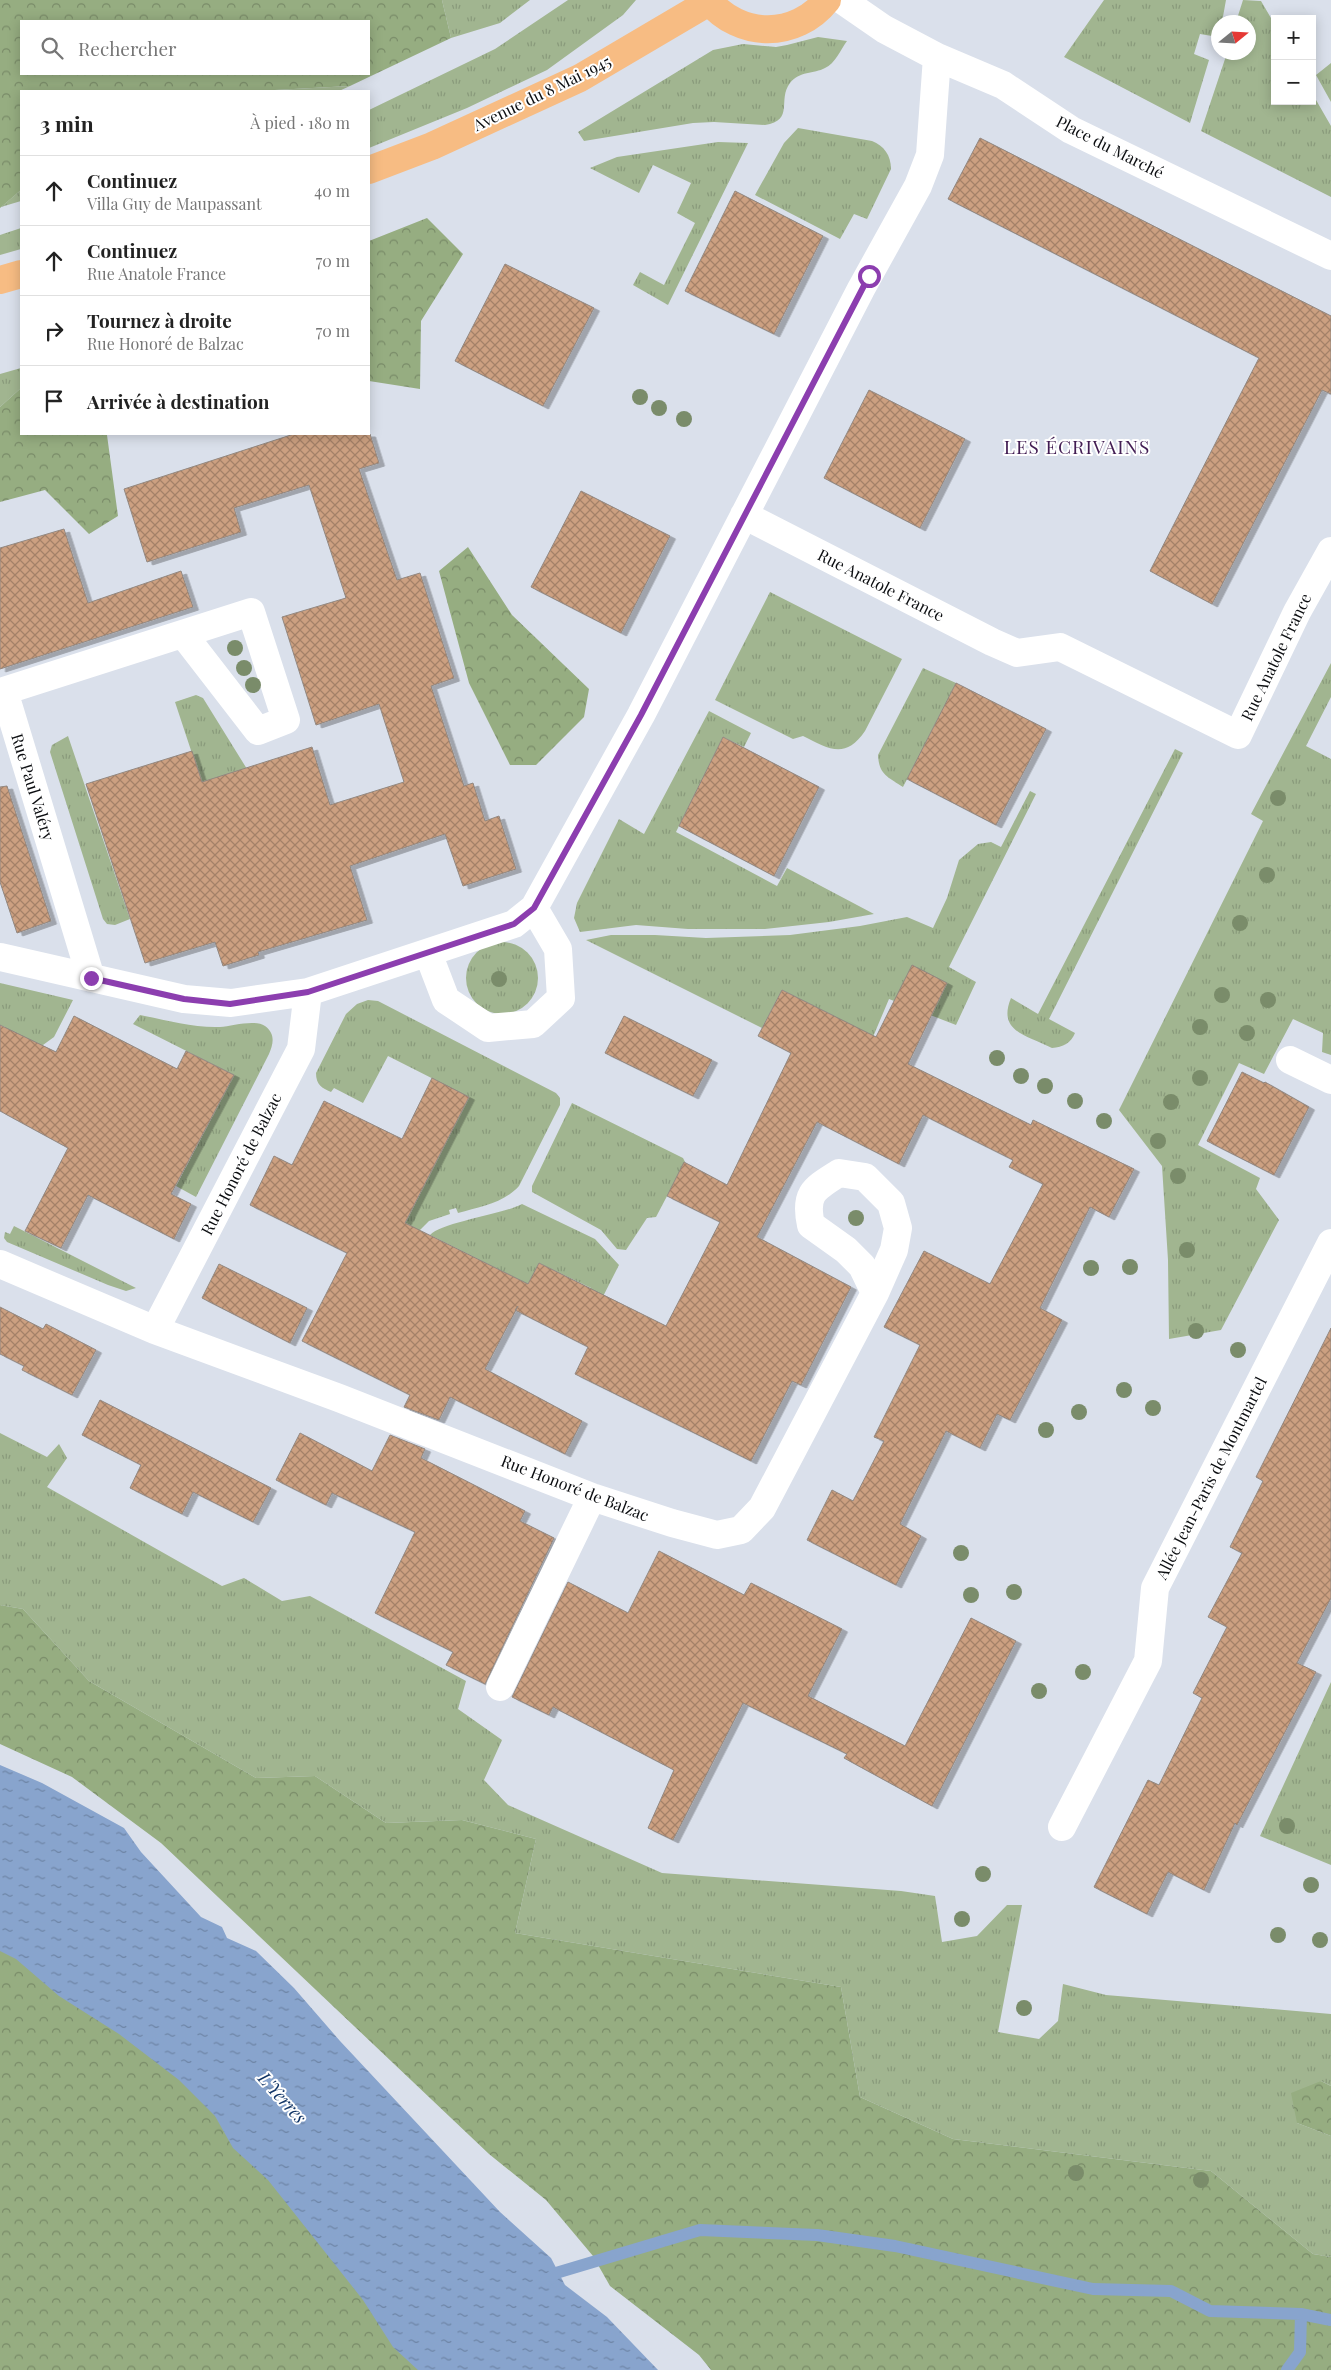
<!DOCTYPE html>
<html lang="fr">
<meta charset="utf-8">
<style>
body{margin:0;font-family:"Playfair Display",serif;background:#f2f2f2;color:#222}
.controls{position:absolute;right:15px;top:15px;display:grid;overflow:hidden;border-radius:0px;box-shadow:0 2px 12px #0003}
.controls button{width:45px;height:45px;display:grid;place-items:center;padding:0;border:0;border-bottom:1px solid #e0e0e0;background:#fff;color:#222;font:25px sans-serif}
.compass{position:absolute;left:1211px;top:15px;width:45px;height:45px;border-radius:50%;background:#fff;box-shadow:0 2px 12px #0003;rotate:72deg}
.stop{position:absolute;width:15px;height:15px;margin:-11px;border:4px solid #8c3eaf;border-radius:50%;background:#fff}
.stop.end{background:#8c3eaf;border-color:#fff;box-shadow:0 1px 5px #0008}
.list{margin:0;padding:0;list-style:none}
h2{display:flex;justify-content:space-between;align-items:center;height:65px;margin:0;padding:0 20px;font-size:21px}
h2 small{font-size:16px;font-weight:400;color:#767676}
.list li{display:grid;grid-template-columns:32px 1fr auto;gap:15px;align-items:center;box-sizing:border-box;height:70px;padding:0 20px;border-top:1px solid #e0e0e0}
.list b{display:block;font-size:19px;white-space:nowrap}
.list p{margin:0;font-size:16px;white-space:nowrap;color:#767676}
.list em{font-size:16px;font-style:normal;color:#767676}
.icon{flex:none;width:28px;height:28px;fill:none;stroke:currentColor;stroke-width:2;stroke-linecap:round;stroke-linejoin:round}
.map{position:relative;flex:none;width:1331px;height:2370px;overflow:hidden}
.search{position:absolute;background:#fff;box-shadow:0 2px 12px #0003;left:20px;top:20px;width:350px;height:55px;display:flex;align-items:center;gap:12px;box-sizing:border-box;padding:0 18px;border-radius:0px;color:#767676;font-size:19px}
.panel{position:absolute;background:#fff;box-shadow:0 2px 12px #0003;left:20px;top:90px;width:350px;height:345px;border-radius:0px}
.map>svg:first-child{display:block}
.grass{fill:url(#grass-tufts)}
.forest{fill:url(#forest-crowns);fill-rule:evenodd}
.water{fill:url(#water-ripples)}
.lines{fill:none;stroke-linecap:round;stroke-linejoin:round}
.stream{stroke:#88a4cd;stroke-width:12}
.building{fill:url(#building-cross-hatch);stroke:#928881;filter:url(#shadow)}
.minor{stroke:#fff;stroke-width:28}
.major{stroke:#f7bc83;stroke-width:28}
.tree{fill:#7a8c6a}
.route{stroke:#8c3eaf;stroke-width:6}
.labels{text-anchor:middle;stroke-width:4;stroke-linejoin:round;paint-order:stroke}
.street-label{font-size:16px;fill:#0b0d10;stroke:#fff}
.water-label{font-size:18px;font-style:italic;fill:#113567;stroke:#fff}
.quarter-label{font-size:19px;letter-spacing:1px;fill:#421d53;stroke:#fff}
</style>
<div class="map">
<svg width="1331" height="2370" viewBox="0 0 1331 2370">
<defs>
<pattern id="grass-tufts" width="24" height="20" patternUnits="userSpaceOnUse" patternTransform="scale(1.25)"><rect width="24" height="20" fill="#a1b590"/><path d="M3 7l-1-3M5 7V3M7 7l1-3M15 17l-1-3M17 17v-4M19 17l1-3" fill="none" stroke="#899a7b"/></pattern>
<pattern id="forest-crowns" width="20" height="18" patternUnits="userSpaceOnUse" patternTransform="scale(1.25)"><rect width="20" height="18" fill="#96ad81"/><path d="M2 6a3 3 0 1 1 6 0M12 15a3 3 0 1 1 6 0" fill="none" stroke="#798b68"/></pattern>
<pattern id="water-ripples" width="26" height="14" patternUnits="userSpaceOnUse" patternTransform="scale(1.25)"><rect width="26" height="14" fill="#88a4cd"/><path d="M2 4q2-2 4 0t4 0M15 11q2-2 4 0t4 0" fill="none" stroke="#6d84a5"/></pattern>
<pattern id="building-cross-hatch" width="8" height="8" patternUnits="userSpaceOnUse" patternTransform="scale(1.25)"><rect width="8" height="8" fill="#cca081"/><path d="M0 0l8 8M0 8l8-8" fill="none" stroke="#a48168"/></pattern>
<filter id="shadow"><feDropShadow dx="5.5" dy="3" stdDeviation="0" flood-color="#0004"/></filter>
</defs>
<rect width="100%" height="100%" fill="#dae0eb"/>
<path class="grass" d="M442,0H530L500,23L451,38Z
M568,0H636L623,15L547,70L467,108L369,148V110L495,49Z
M1104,0H1226L1222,22H1218V37L1200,34L1194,54L1209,60L1190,123L1064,57Z
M1243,0L1261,1L1275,25V101H1312V93L1331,126V197L1201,131L1227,53L1248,52V22H1236Z
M818,37L847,41C841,49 835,64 825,68C814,74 799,71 790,83C777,100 795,120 765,125L714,122L693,123L584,141L578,132L713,50L743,44L776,47L787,45Z
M1331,63V102L1316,75Z
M350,86L339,91H256Z
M798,128L872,141C884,146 891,155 891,169L867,219L854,214L840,239L755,195L784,143Z
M718,142L748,143L668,305L633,285L640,272L664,285L695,223L677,213L691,183L653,165L639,193L590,168L617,157Z
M21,190V201L1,207Z
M21,228V249L0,255V235Z
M21,368V388L0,407V374Z
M770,592L902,659L865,731C845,760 829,749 803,736L793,739L715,700Z
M1331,663V697L1306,746L1331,759V1055L1322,1052L1323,1033L1293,1019L1264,1074L1239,1063L1198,1145L1260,1178L1256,1189L1279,1220L1221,1330L1169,1339L1168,1260L1162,1166L1119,1110L1263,821L1251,814Z
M923,668L956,683L903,787C888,777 879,775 878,755Z
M196,695L203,698L247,769L257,765L270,806L215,823L175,702Z
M709,711L751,733L744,747L723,737L676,832L777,886L787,868L874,914L829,922L765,929H688L636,925L580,932L574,918L577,903L619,819L644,834Z
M68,736L130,919L115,925L107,924L103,919L50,752L52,745Z
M1175,749L1183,753L1049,1019L1075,1033C1071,1043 1063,1047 1052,1048C1027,1035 997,1032 1011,998L1038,1014Z
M1030,791L1036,794L949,967L976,982L956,1025L889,999L870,1044L832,1015L782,990L762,1028L586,940L611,935H655L706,938L790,935L860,926L907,917L933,928L947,898L959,860L978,844L991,842L1001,847Z
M466 978a36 36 0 1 1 72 0a36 36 0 1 1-72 0Z
M0,983L73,1000L54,1037L43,1045L31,1067L0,1037L5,1027L0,1025Z
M368,1000L378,1001L556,1093L560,1098V1105L519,1186C504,1203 480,1207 458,1213L456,1208L449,1210L450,1214L429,1221L420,1230L352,1365L382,1269L469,1097L388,1056L363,1103L334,1088L331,1092C322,1088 316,1085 316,1073L346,1014L357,1004Z
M140,1015C166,1020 193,1028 220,1027C232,1026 255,1019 265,1026C276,1034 273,1045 269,1054L196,1197L176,1186L234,1075L133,1024Z
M572,1103L683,1158L685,1162L656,1217L647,1218L626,1250L617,1249L601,1230L532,1192V1186Z
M522,1204L595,1239L619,1265L588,1326L567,1336L591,1288L539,1263L528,1284L430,1235C442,1222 501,1215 522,1204Z
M14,1226L136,1288L126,1291L108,1285L7,1242L4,1238L5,1232L10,1234Z
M0,1433L47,1457L59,1444L67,1458L47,1487L222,1586L244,1578L282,1601L310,1596L466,1681L458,1709L502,1740L484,1780L508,1805L662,1873L901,1891L935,1896L942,1942L977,1936L1007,1905H1022L998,2032L1039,2039L1058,2021L1063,1984L1106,1995L1331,2014V2086L1321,2081L1297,2123L1331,2136V2257L1313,2254L1211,2171L953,2139L860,2097L841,1987L515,1933L536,1839L462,1820L386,1823L315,1776L256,1778L89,1681L23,1609L0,1605Z
M1331,1682V1865L1260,1836Z"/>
<path class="forest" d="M0,0H442L451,38L350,86L256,91H21V190L0,208ZM369,21V74H21V21Z
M427,218L463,254L421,321L420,389L369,381V241Z
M21,388V434L107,435L118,516L89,534L45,490L0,502V407Z
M468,547L512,615L589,689L584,717L536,765H510L469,683L439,571Z
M0,1605L23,1609L89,1681L256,1778L315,1776L386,1823L462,1820L536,1839L515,1933L841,1987L860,2097L953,2139L1211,2171L1313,2254L1331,2257V2370H711L699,2355L610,2286L593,2256L546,2200L489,2154L161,1843L72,1777L0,1744Z
M0,1918L214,2074L465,2370H0Z
M1321,2081L1331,2086V2136L1297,2123L1291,2093Z"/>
<path class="water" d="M0,1765L42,1783L124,1828L141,1852L201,1917L222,1927L227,1938L256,1951L294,1988L340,2041L500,2212L551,2258L565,2285L607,2317L658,2370H418L393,2347L363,2300L268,2180L233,2148L215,2116L179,2080L119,2034L59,1996L16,1959L0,1951Z"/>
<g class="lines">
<path class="stream" d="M546,2282L556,2273L700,2230L817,2235L895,2246L1093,2289L1171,2291L1210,2311L1301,2314L1331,2320
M1287,2370L1300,2352L1301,2314"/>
</g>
<path class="building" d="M980,138L1331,316V394L1322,390L1212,604L1150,571L1259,358L948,199Z
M735,191L823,236L774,334L685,291Z
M505,264L594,308L543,406L455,361Z
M869,390L965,439L920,528L824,478Z
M294,434H370L379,463L359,469L397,580L420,573L454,678L431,686L464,786L473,783L485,821L499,816L516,869L463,886L445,834L350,866L367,920L258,952L259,955L223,966L215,942L145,963L86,784L192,751L202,782L312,747L330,805L404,782L379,704L316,725L305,690L282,617L346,598L309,485L234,508L241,532L147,562L124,489Z
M581,491L670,536L621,633L531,587Z
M64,529L88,603L181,571L193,607L0,669V548Z
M956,683L1046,729L996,825L907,779Z
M723,737L819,787L774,876L679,826Z
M7,786L51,921L17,933L0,882V787Z
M912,965L947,983L908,1064L1031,1125L1033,1120L1134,1169L1109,1217L1090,1207L1040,1308L1062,1320L1010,1420L997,1414L980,1448L946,1431L900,1524L921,1536L896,1585L807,1540L832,1490L853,1501L884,1441L874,1437L920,1345L884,1327L924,1251L990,1284L1043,1184L1009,1167L1013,1160L923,1115L899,1164L817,1122L757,1237L851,1287L801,1385L792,1381L751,1461L575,1374L588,1347L515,1310L518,1306L485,1369L582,1421L565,1454L450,1397L439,1420L404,1407L410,1395L302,1341L347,1253L250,1205L274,1156L292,1165L324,1101L402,1139L432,1078L469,1097L405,1223L528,1284L539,1263L666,1326L720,1222L667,1196L684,1162L727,1185L791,1053L758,1036L782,990L876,1037Z
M74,1016L177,1069L186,1051L234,1075L171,1194L191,1204L174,1239L88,1195L61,1248L25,1231L68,1148L0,1111V1025L56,1052Z
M624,1016L712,1060L693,1096L605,1053Z
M1242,1072L1264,1083L1265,1082L1309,1107L1274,1175L1207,1141Z
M219,1264L307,1308L290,1343L202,1298Z
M0,1307L43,1329L46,1324L96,1350L72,1395L22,1370L24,1366L0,1354Z
M1331,1328V1598L1297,1663L1316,1672L1237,1825L1235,1823L1204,1890L1168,1872L1147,1914L1094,1887L1148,1780L1159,1785L1202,1698L1193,1693L1227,1627L1208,1617L1242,1553L1230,1547L1263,1481L1256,1477Z
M100,1400L271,1488L253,1522L193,1492L182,1514L130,1488L141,1465L82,1435Z
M300,1433L372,1471L390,1435L425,1449L421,1458L525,1511L520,1521L554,1538L485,1684L446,1665L453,1652L375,1613L415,1532L332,1493L326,1505L276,1480Z
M659,1551L744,1595L751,1583L842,1629L808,1696L905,1746L971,1618L1016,1641L932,1806L844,1758L847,1754L743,1703L673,1840L648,1828L674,1770L553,1707L549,1715L512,1697L568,1582L628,1613Z"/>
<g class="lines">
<path class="minor" d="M842,0L884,29L937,57L1003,85L1071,130L1331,256
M744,515L992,642L1017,653L1060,647L1238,735L1297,612L1331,551
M428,953L446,1000L488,1028L533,1024L561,998L558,949L534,908
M0,957L184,999L231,1003L308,992L514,924L534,908L641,715L861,289L918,186L930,155L937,57
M91,978L4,691L251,612L286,720L258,731L183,634
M1290,1060L1331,1080
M0,1264L155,1330L339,1398L592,1497L672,1523L717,1535L741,1530L762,1508L875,1293L894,1250L898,1228L891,1203L865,1177L839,1173C814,1189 804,1193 811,1225L846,1250L862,1266L875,1293
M155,1330L301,1049L308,992
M500,1687L592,1497
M1062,1827L1148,1661L1155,1588L1331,1243"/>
<path class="major" d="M708,0C740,39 796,39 827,0
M369,170L432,146L580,78L709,2
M0,280L21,274"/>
</g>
<g class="tree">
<circle cx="640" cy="397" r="8"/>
<circle cx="659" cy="408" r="8"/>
<circle cx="684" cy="419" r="8"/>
<circle cx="235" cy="648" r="8"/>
<circle cx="244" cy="668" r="8"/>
<circle cx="253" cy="685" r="8"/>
<circle cx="1278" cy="798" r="8"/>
<circle cx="1267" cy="875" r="8"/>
<circle cx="1240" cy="923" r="8"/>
<circle cx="499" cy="979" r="8"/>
<circle cx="1222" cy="995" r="8"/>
<circle cx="1268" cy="1000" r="8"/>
<circle cx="1200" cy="1027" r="8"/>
<circle cx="1247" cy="1033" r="8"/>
<circle cx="997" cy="1058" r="8"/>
<circle cx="1021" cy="1076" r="8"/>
<circle cx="1200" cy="1078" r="8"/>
<circle cx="1045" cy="1086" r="8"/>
<circle cx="1075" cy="1101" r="8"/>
<circle cx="1171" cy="1102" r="8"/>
<circle cx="1104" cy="1121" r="8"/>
<circle cx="1158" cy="1141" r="8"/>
<circle cx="1178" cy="1176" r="8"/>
<circle cx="856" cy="1218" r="8"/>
<circle cx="1187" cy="1250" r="8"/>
<circle cx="1130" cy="1267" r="8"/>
<circle cx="1091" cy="1268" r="8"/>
<circle cx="1196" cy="1331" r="8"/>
<circle cx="1238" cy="1350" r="8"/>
<circle cx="1124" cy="1390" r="8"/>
<circle cx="1153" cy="1408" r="8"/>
<circle cx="1079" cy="1412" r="8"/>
<circle cx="1046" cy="1430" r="8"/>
<circle cx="961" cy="1553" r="8"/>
<circle cx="1014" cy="1592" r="8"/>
<circle cx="971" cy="1595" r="8"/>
<circle cx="1083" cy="1672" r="8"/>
<circle cx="1039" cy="1691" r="8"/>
<circle cx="1287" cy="1826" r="8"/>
<circle cx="983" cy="1874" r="8"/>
<circle cx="1311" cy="1885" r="8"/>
<circle cx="962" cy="1919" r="8"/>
<circle cx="1278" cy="1935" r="8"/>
<circle cx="1320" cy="1940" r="8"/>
<circle cx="1024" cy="2008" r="8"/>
<circle cx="1076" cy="2173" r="8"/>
<circle cx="1201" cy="2180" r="8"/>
</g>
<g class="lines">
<path class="route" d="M91,978L184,999L230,1004L308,992L514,924L534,908L641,715L869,276"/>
</g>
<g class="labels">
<g class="street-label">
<text transform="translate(542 93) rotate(-26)" y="6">Avenue du 8 Mai 1945</text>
<text transform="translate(1110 147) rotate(27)" y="6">Place du Marché</text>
<text transform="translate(881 585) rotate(27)" y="6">Rue Anatole France</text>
<text transform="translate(1276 657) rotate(-64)" y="6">Rue Anatole France</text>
<text transform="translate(33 787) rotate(73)" y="6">Rue Paul Valéry</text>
<text transform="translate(241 1164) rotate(-63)" y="6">Rue Honoré de Balzac</text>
<text transform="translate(1211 1478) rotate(-63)" y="6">Allée Jean-Paris de Montmartel</text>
<text transform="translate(575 1488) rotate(21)" y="6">Rue Honoré de Balzac</text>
</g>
<g class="water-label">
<text transform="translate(282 2098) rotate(48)" y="6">L'Yerres</text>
</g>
<g class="quarter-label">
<text x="1077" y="454">LES ÉCRIVAINS</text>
</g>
</g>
</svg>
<div class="controls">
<button>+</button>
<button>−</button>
</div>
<svg class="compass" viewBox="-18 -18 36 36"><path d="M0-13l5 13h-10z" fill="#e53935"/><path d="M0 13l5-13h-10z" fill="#767676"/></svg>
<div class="stop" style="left:869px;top:276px"></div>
<div class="stop end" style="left:91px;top:978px"></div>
<div class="search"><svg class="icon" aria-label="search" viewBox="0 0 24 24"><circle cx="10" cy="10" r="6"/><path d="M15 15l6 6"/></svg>Rechercher</div>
<section class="panel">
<h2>3 min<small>À pied · 180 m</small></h2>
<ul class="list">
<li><svg class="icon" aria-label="ahead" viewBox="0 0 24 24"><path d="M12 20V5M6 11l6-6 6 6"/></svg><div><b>Continuez</b><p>Villa Guy de Maupassant</p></div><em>40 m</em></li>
<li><svg class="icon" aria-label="ahead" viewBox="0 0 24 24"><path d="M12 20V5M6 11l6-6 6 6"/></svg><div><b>Continuez</b><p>Rue Anatole France</p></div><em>70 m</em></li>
<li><svg class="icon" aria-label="right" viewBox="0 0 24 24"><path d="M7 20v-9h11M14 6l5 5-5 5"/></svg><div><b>Tournez à droite</b><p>Rue Honoré de Balzac</p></div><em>70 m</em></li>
<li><svg class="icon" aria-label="arrive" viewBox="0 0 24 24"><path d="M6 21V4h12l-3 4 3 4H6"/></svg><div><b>Arrivée à destination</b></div></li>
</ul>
</section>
</div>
